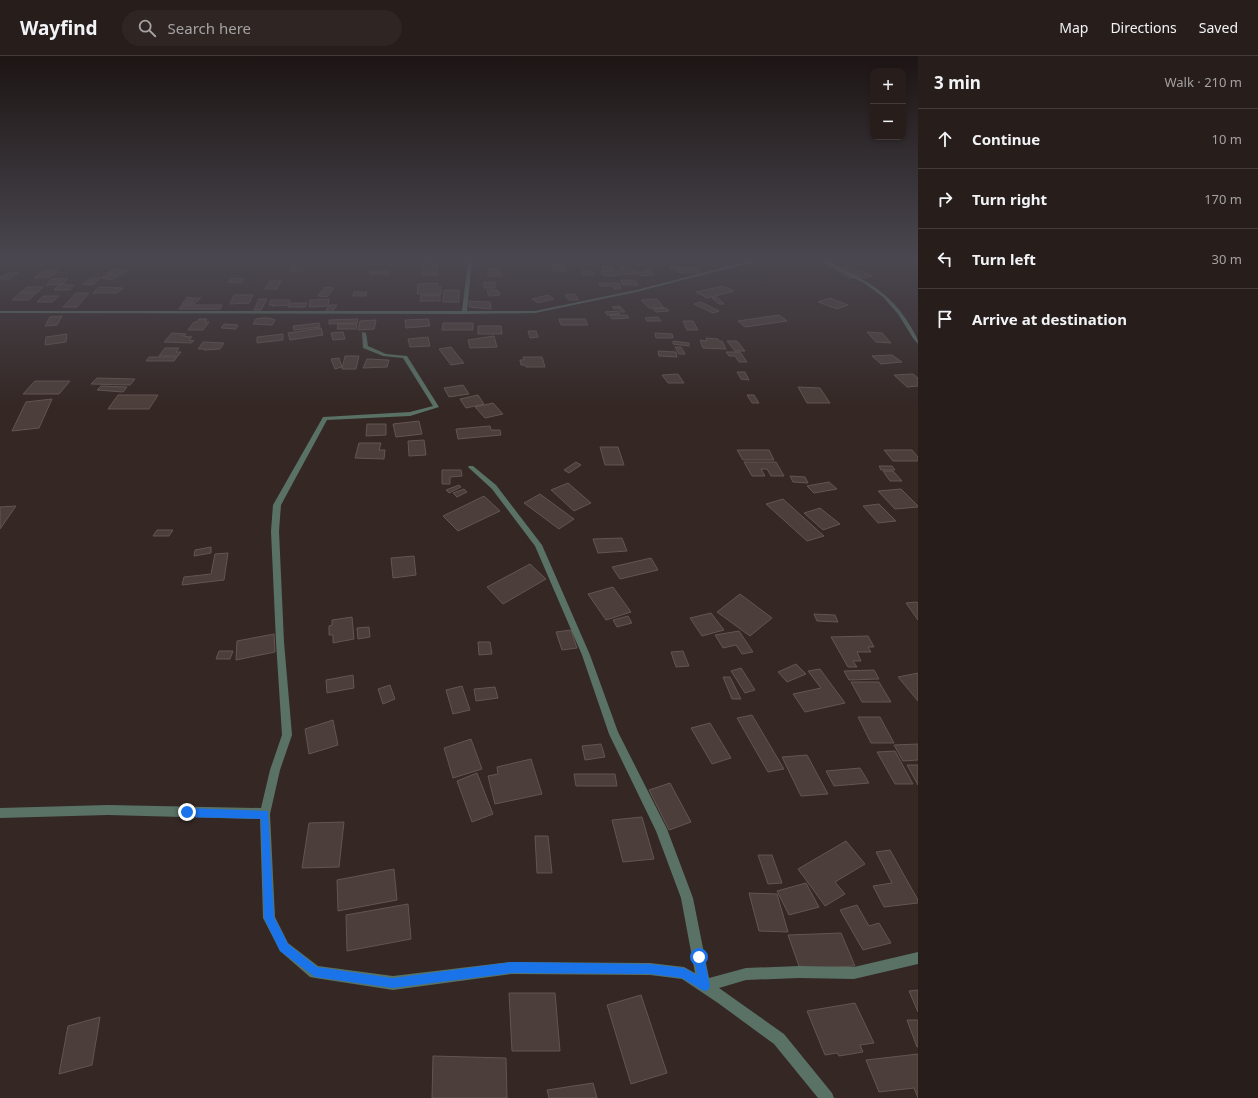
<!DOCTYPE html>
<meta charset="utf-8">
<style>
body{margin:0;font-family:"Noto Sans",sans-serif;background:#2f2624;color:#f1f3f6}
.controls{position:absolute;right:12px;top:12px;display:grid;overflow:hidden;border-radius:8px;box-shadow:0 2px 6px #0003}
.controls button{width:36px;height:36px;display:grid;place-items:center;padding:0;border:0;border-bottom:1px solid #433b3a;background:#271d1b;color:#f1f3f6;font:20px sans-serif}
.stop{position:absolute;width:12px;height:12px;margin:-9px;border:3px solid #1a73e8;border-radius:50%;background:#fff}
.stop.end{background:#1a73e8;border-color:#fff;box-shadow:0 1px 4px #0008}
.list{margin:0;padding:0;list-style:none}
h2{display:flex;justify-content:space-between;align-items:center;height:52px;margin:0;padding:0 16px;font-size:17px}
h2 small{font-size:13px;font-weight:400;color:#a4a2a3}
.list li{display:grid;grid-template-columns:26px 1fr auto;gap:12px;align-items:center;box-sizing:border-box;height:60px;padding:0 16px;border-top:1px solid #433b3a}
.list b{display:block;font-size:15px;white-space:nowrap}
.list em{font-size:13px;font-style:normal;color:#a4a2a3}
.icon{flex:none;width:22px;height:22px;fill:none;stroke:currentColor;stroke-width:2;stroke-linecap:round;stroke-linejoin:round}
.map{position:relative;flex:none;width:918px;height:1042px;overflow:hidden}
header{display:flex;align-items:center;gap:24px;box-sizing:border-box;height:56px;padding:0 20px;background:#271d1b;border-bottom:1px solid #433b3a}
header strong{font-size:19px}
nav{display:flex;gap:22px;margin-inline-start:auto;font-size:14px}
.search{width:280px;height:36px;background:#2f2624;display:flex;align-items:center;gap:10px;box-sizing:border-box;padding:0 14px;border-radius:22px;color:#a4a2a3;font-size:15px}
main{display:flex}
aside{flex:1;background:#271d1b}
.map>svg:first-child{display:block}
.building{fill:#4c3f3b;stroke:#635551}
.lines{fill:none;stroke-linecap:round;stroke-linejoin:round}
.street{fill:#597265;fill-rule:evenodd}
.route{fill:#1a73e8}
</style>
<header>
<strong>Wayfind</strong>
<div class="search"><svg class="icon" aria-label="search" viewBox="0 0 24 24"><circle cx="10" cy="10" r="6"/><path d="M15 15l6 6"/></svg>Search here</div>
<nav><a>Map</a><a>Directions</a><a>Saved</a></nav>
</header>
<main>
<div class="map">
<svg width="918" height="1042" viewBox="0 0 918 1042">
<rect width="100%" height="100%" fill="#342724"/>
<path class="building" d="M423,205H432L431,208H438L437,219H422Z
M554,208L563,209L565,215H553L551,209Z
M293,209H306L302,215H289Z
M602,210H612L613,215H603Z
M851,210L872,220L861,222L841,211Z
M620,211H630L631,214H636L638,218H623Z
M670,211H694L696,213H671Z
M115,213L128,215L121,219L107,217Z
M488,213H500L501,220H488Z
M44,214L59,215L50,221L34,222Z
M615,214H619L621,219L606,220L602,219L601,215H615Z
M646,214H650L653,219L641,220L639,216H647Z
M677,214H698L701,217H679Z
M370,215H389V218H370Z
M581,215H592L593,219H582Z
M837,215H842L854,222H848Z
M10,216H19L10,223H0V220H4Z
M108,218L119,220L111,224L101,222Z
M68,222L63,228L47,229L51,223Z
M91,222H100L93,229L83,228Z
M232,222L245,223L241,227L228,226Z
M620,224H635L638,229H623Z
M270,225H281L277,233H265Z
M484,226H495V232H484Z
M438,227V231H441V238H417L418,228Z
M599,227H619L621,233H614L613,230H600Z
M59,229H74L70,234H54Z
M723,230L734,235L707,242L696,236Z
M27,231H43L38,236H21Z
M99,231L123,232L117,237H93Z
M325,231L334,232L327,241L318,240Z
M444,234H459V246H443Z
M487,234H498L500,239L489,240Z
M354,236H367L366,240H353Z
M20,237H36L29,244H12Z
M76,237H89L77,251H63Z
M575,238L579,244H569L565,239Z
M234,239H253L249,247L230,248Z
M421,239H440V245H420Z
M548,239L554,243L538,247L532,243Z
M43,240H59L52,246H37Z
M187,241L193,242H201L194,248H182L184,245L192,246L193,244H185Z
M717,241L724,248H719L712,242Z
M830,242L843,247L848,249L837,253L818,246Z
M259,243H267L261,254H254Z
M329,243L328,250L309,251L310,244Z
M657,243L664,252H649L641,244Z
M271,244H290L288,249L272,250L273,249H269Z
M469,245L490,246L491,253L469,251Z
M701,246L719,255L713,257L694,248Z
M290,247H307L305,251H288Z
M182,249H222L220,253H179Z
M330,249H337L332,256H325Z
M620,250L625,256H621L618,252L614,253L612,251Z
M666,252L669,255L656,256L653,253Z
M618,255L620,258L607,259L605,256Z
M610,259H627L629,262L612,263Z
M779,259L787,265L745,271L738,265Z
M62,260L57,269L45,270L50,261Z
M658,261L661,265H647L645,262Z
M261,262H269L275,264L272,269L253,268L256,263Z
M199,263H207L205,266H209L203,274H188L194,266H197Z
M358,263L357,267L329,268V264Z
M428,263L430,270L406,272L405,264Z
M559,263H585L588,269H561Z
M376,264L374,273L358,274L360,265Z
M683,265H693L698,274H687Z
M319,267L320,271L294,274L293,270Z
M443,267H473V274H442Z
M224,268L238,269L236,273L221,272Z
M338,268H357L356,273H337Z
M478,270H501L502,278H478Z
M321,272L323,279L290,284L288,277Z
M528,275H536L538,281L530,282Z
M343,276L345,283L333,284L331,277Z
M867,276L882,277L891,287L876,286Z
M172,277L186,278L183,280L192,281L189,284L194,285L191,287L164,286Z
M655,277L672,278L673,282H656Z
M67,278L66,286L45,289L46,281Z
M283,278V284L257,287V281Z
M494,280L497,291L470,292L468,284Z
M428,281L430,290L410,291L408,283Z
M706,282L718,283L719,285H722L726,293L703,292L700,284L707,285Z
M673,285L689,287V290L673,288Z
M727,285H737L745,295H735Z
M203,286L224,287L220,293L204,294L205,293H198Z
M451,291L464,307L451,309L439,293Z
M675,291H681L685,298H679Z
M165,292H179L176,296H181L178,300H159Z
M658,295L676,296L677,301L659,300Z
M726,296H740L747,306H739L735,300H729Z
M892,299L902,306L881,308L872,300Z
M345,300H359L356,313H342Z
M149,301H177L174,305H146Z
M523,301H542L545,311H526L525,309H521L520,304H524Z
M339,302L342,311L335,313L331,303Z
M367,303L389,304L387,311L363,312Z
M737,316H745L749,324L741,323Z
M678,318L684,327H668L662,319Z
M913,318L918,322V330L907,331L894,319Z
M97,322L135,323L130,329L91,328Z
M35,325H70L59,338H23Z
M463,329L469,338L449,341L444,332Z
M101,330L127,331L123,336L97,334Z
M798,331L820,332L830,347H807Z
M118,339H158L149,353H108Z
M478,339L484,348L466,352L460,343Z
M747,339H754L759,347H752Z
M52,343L39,372L12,375L26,346Z
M493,347L503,358L485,362L475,351Z
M419,365L422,378L396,381L393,368Z
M367,368H386V379L366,380Z
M490,370L491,374H500L501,379L458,383L456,373Z
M424,384L426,399L409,400L408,385Z
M359,387H381L379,394H385L384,403L355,402Z
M600,391H618L624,409H605Z
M737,394H769L774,404H743Z
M884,394H912L918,401V405H893Z
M576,406L581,409L569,417L564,414Z
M744,406H776L784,420H771L767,413H761L765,420H752Z
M879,410H892L895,414H881Z
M442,414H461L462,420L450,421V428H442Z
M883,415H893L902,425H890Z
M790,420L805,421L808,427L793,426Z
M829,426L837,433L814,437L807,430Z
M568,427L591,447L574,455L551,434Z
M459,429L461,431L449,437L446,434Z
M464,433L467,436L457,441L453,437Z
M901,433L918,450V451L895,453L878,435Z
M540,438L574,463L559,473L524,447Z
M484,440L500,455L458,475L443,460Z
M783,443L824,480L807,485L766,448Z
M879,448L896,465L878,467L863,450Z
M16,450L0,473V451Z
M820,452L840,468L823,474L804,457Z
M157,474H173L169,480H153Z
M622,482L627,495L598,497L593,483Z
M211,491V497L194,500L195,494Z
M228,497L224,524L182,529L184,521L211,518L215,498Z
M414,500L416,519L393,522L391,502Z
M651,502L658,514L620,523L612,511Z
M530,508L546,523L503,548L487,531Z
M613,531L631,556L606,564L588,538Z
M740,538L772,562L750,580L717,556Z
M917,546L918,547V564L906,547Z
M711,557L724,574L702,580L690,562Z
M814,558L835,559L838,566L817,565Z
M628,560L632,567L617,571L613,564Z
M352,561L354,583L333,587V579H329V570L332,569V564Z
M369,571L370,581L358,583L357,572Z
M571,574L577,592L562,594L556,576Z
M739,575L753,596L742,598L736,589L723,592L715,579Z
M274,578L275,596L236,604L237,585Z
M868,580L874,591H868L871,596H857L861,605H853L857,611H848L831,581Z
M478,586H490L492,598L479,599Z
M219,595H233L230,603H216Z
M683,595L689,610L676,611L671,596Z
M796,608L806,618L787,626L778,616Z
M741,612L755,634L745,637L731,615Z
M820,613L845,647L805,656L793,638L821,632L808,615Z
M874,614L879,623L849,624L844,615Z
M918,617V645L898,621Z
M353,619L354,632L327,637L326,624Z
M723,621H730L741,643H732Z
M851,626H879L891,646H862Z
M390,629L395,643L383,648L378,633Z
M462,630L470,654L453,658L446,634Z
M495,631L498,642L476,645L474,633Z
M752,659L784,713L768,716L737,662Z
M858,661H880L894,687H871Z
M333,664L338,689L309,698L305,673Z
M710,667L731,702L712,708L691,672Z
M471,683L482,713L453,722L444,692Z
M601,688L605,701L585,704L582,690Z
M918,688V704L903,705L894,689Z
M895,695L913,728H895L877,696Z
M807,699L828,738L801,740L782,701Z
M531,703L542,738L495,748L488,720L498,718L497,711Z
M907,709H918V729Z
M860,712L869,727L834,730L826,715Z
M477,717L493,758L472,766L457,725Z
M574,718H615L617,730H576Z
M670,727L691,766L669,774L649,734Z
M642,761L654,803L623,806L612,764Z
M344,766L339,811L302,812L309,767Z
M535,780H548L552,817H537Z
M846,785L865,808L835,826L845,838L825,850L798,813Z
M890,794L918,844V847L884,851L873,830L892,827L876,796Z
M758,799H772L782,827L768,828Z
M394,813L397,844L338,855L337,824Z
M806,827L819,851L789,859L777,835Z
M749,837L777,838L788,876L759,875Z
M408,848L411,883L347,895L346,859Z
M857,849L869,870L879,867L891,887L863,894L840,854Z
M841,877L855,910L800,913L788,879Z
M918,934V956L909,935Z
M509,937H555L560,995H512Z
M641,939L667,1017L631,1028L607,949Z
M855,947L874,987L860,989L863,996L839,1000L837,997L825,999L807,955Z
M100,961L92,1009L59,1018L68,970Z
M907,964H918V991H917Z
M918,998V1042L914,1032L879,1036L866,1004Z
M433,1000L506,1002L507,1042H432Z
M593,1027L597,1042H549L547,1034Z"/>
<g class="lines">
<path class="street" d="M468,205H472L467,255H535L636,234L749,205H757L636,236L535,257L464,258L0,257V255H462Z
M821,205C830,205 837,210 844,214C874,228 894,242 911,271C914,277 918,281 918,288L913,282L898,258L883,241L864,227Z
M362,276L366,277L368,290L386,298L407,300L439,351L410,360L327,364L281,449L279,475L284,586L292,679L280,714L270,758L275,861L288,887L318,910L393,920L511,906L650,907L684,911L695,917L681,842L656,775L609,678L582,599L535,490L492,433L468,411L469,410H473L496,429L542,489L590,599L618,676L667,773L693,842L709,922L746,912L799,910L854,911L918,896V908L854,923L799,922L746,924L719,932L784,978L832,1037L834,1042H818L774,988L718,947L682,923L650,919L511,918L393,934L315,922L310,921L280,895L263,862L260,763L108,759L0,762V752L108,749L261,752L270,714L282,679L276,586L271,475L273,449L323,361L410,356L433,350L403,302L383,300L363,292Z"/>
</g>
<linearGradient id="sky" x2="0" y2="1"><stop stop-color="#1d1514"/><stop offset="0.58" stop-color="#4a4750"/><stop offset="1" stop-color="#4a4750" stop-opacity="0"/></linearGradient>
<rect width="918" height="351" fill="url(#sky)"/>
<path class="route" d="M187,752L268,755L274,861L288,888L317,911L393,922L511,906L650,908L684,912L697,919L694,901L695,897L699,896L702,897L704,901L710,930L708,934L704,935L682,922L650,918L511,917L393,932L315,921L280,895L264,862L261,763L187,761L182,756Z"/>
</svg>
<div class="controls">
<button>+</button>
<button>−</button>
</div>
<div class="stop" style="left:699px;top:901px"></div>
<div class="stop end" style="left:187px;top:756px"></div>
</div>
<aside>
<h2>3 min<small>Walk · 210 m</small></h2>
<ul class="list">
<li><svg class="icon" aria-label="ahead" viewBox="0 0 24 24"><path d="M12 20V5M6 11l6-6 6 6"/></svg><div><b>Continue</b></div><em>10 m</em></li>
<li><svg class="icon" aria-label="right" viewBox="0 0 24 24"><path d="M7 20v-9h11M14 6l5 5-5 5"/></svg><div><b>Turn right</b></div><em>170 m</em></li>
<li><svg class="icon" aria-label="left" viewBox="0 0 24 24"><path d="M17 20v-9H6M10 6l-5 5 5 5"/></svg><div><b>Turn left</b></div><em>30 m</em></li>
<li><svg class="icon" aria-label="arrive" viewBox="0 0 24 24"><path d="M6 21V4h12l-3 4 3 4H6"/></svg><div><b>Arrive at destination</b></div></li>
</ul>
</aside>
</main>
